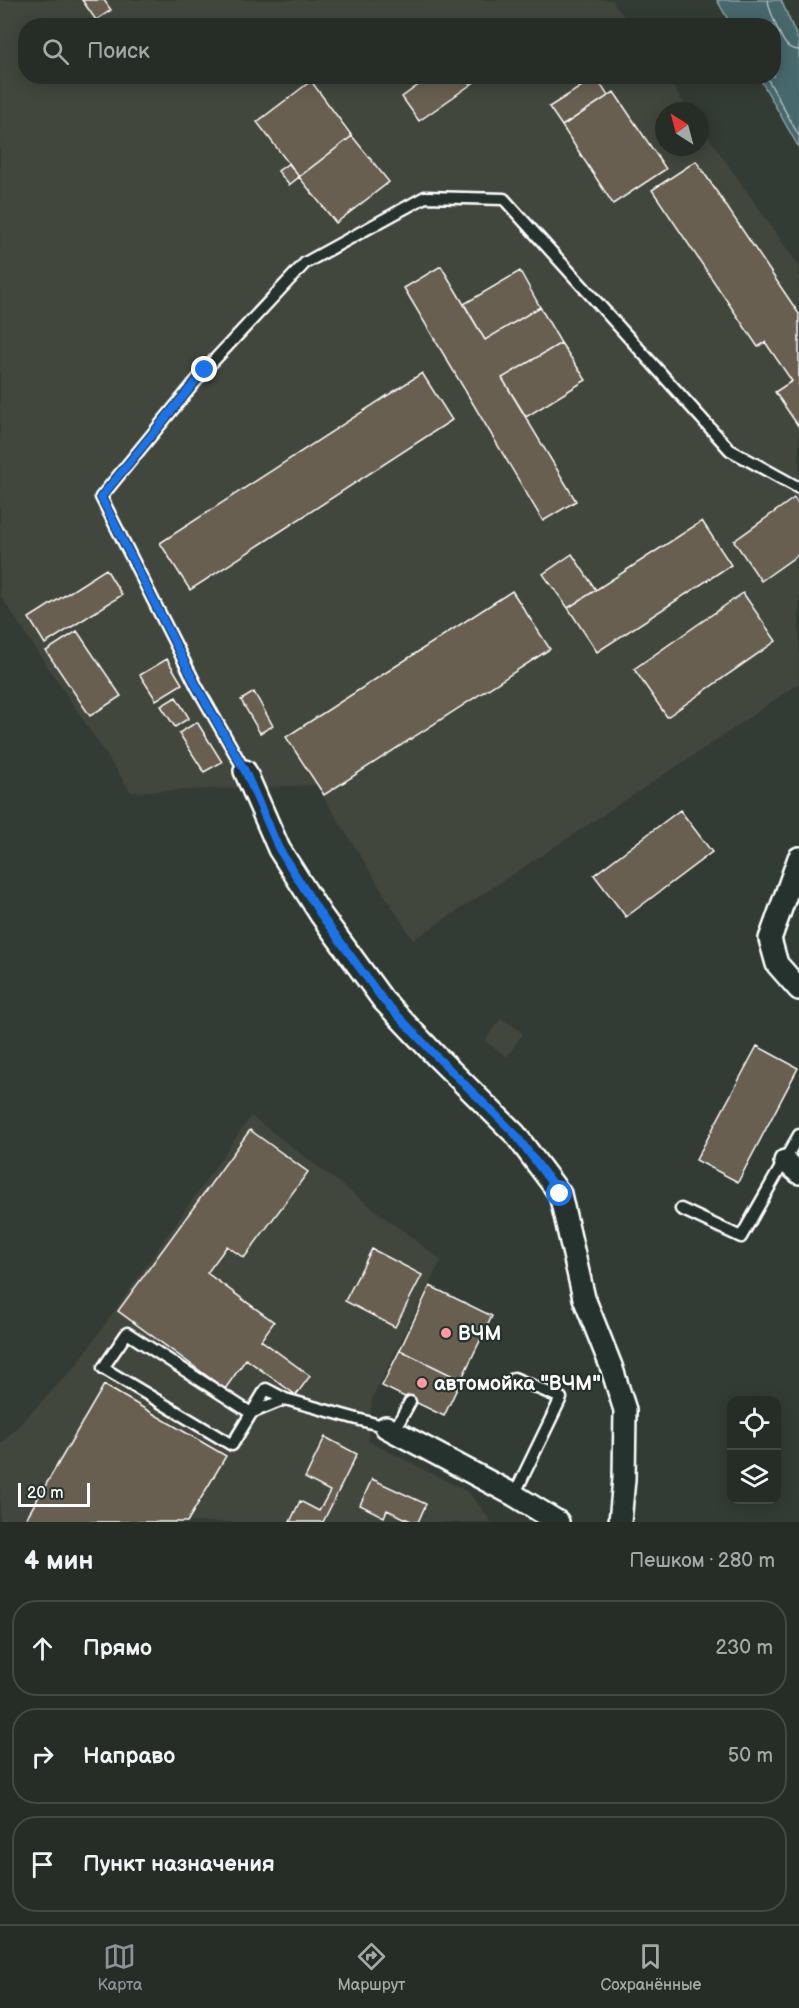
<!DOCTYPE html>
<html lang="ru">
<meta charset="utf-8">
<style>
body{margin:0;font-family:"Balsamiq Sans",sans-serif;background:#2e352f;color:#f1f3f6}
.controls{position:absolute;right:18px;bottom:18px;display:grid;overflow:hidden;border-radius:12px;box-shadow:0 3px 15px #0003}
.controls button{width:54px;height:54px;display:grid;place-items:center;padding:0;border:0;border-bottom:2px solid #424944;background:#262d27;color:#f1f3f6;font:30px sans-serif}
.compass{position:absolute;left:655px;top:102px;width:54px;height:54px;border-radius:50%;background:#262d27;box-shadow:0 3px 15px #0003;rotate:324deg}
.scale{position:absolute;left:18px;bottom:15px;width:72px;box-sizing:border-box;padding-left:6px;border:3px solid #fff;border-top:0;font-size:16px;line-height:21px;white-space:nowrap;color:#fff;-webkit-text-stroke:4px #26332d;paint-order:stroke}
.stop{position:absolute;width:18px;height:18px;margin:-14px;border:4px solid #1a73e8;border-radius:50%;background:#fff}
.stop.end{background:#1a73e8;border-color:#fff;box-shadow:0 2px 6px #0008}
.list{margin:0;padding:0;list-style:none}
h2{display:flex;justify-content:space-between;align-items:center;height:78px;margin:0;padding:0 24px;font-size:26px}
h2 small{font-size:20px;font-weight:400;color:#a4a8a7}
.list li{display:grid;grid-template-columns:39px 1fr auto;gap:18px;align-items:center;box-sizing:border-box;height:96px;margin:0 12px 12px;padding:0 12px;border:2px solid #424944;border-radius:24px}
.list b{display:block;font-size:22px;white-space:nowrap}
.list em{font-size:20px;font-style:normal;color:#a4a8a7}
.icon{flex:none;width:33px;height:33px;fill:none;stroke:currentColor;stroke-width:2;stroke-linecap:round;stroke-linejoin:round}
.map{position:relative;flex:none;width:799px;height:1522px;overflow:hidden}
.search{position:absolute;background:#262d27;box-shadow:0 3px 15px #0003;left:18px;right:18px;top:18px;height:66px;display:flex;align-items:center;gap:15px;box-sizing:border-box;padding:0 21px;border-radius:24px;color:#a4a8a7;font-size:22px}
.sheet{height:402px;background:#262d27}
nav{display:flex;justify-content:space-around;align-items:center;box-sizing:border-box;height:84px;border-top:2px solid #424944;background:#262d27;font-size:16px;color:#a4a8a7}
nav a{display:grid;justify-items:center;gap:3px}
nav .on{color:#8c9099}
.map>svg:first-child{display:block}
.built{fill:#43463d}
.water{fill:#46676c;stroke:#90a4a7;stroke-width:1.5}
.lines{fill:none;stroke-linecap:round;stroke-linejoin:round}
.shore{stroke:#b5c2c4;stroke-width:1.5}
.building{fill:#675e51;stroke:#fff;stroke-width:1.5}
.lane-casing{stroke:#fff;stroke-width:15}
.street-casing{stroke:#fff;stroke-width:26}
.lane{stroke:#26332d;stroke-width:10}
.street{stroke:#26332d;stroke-width:21}
.route{stroke:#1a73e8;stroke-width:8}
.poi-dot{fill:#ff9aa2;stroke:#26332d;stroke-width:2}
.labels{text-anchor:middle;stroke-width:4.5;stroke-linejoin:round;paint-order:stroke}
.poi-label{font-size:20px;font-weight:bold;fill:#fff;stroke:#26332d;text-anchor:start}
</style>
<div class="map">
<svg width="799" height="1522" viewBox="0 0 799 1522">
<rect width="100%" height="100%" fill="#333c34"/>
<filter id="ink" filterUnits="userSpaceOnUse"><feTurbulence type="fractalNoise" baseFrequency=".0167" numOctaves="2"/><feDisplacementMap in="SourceGraphic" scale="12" xChannelSelector="R" yChannelSelector="G"/><feConvolveMatrix kernelMatrix="1 2 1 2 8 2 1 2 1" color-interpolation-filters="sRGB"/></filter>
<g filter="url(#ink)">
<path class="built" d="M0,0H612L630,25L26,26V76L666,77L690,111H664V147H700V125L799,266V683L724,735L413,940L316,785L131,792L0,595Z
M501,1018L523,1033L507,1057L485,1041Z
M251,1116L441,1260L372,1399L368,1441L468,1492L492,1522H0V1445L76,1366Z"/>
<path class="water" d="M717,0H781L799,42V148L759,77L774,76V26L731,25Z"/>
<g class="lines">
<path class="shore" d="M768,0C769,9 781,42 789,47C793,50 794,49 799,50
M766,76L799,136"/>
</g>
<path class="building" d="M82,0H104L111,10L96,20Z
M431,76H483L419,121L402,97Z
M596,77L608,96L562,126L549,107Z
M311,81L352,136L299,177L257,122Z
M614,92L666,169L613,204L562,126Z
M352,136L389,182L336,223L299,177Z
M696,161L799,314V427L775,392L792,381L765,342L758,347L652,190Z
M289,163L299,177L289,185L278,171Z
M441,266L485,340L540,307L561,343L502,378L576,501L543,521L404,288Z
M520,271L540,307L485,340L464,304Z
M561,343L586,380L526,417L502,378Z
M422,373L452,420L190,590L160,543Z
M794,498L799,505V554L761,581L734,541Z
M702,521L731,565L597,652L568,608Z
M572,554L596,590L568,608L543,574Z
M106,569L122,595L45,644L29,618Z
M512,591L550,649L324,795L286,737Z
M743,593L776,641L667,717L634,669Z
M77,631L121,696L90,716L46,651Z
M167,659L182,684L156,700L140,675Z
M254,692L273,726L260,733L241,700Z
M176,697L189,718L175,727L161,706Z
M197,722L222,762L204,772L179,733Z
M680,810L712,852L626,917L594,875Z
M757,1046L798,1068L738,1182L696,1160Z
M250,1130L308,1172L244,1258L227,1246L207,1273L274,1322L261,1340L310,1376L296,1395L246,1359L225,1389L118,1311Z
M372,1249L422,1275L395,1327L345,1301Z
M430,1286L492,1316L461,1380L400,1350Z
M400,1350L461,1380L444,1416L382,1386Z
M104,1385L226,1456L187,1522H24Z
M325,1437L357,1454L323,1522H290L300,1501L319,1511L330,1491L305,1478Z
M372,1479L426,1504L418,1522H413L387,1510L384,1517L360,1505Z"/>
<g class="lines">
<defs>
<path id="lane" d="M245,771L197,687L101,497L205,370L305,263L425,197L504,199L730,450L799,488
M681,1209L741,1237L799,1135
M514,1378L561,1398L514,1495
M285,1399L251,1413L127,1333L103,1368L232,1445L266,1389L285,1399L386,1427
M394,1431L410,1402"/>
<path id="street" d="M245,771L279,849L321,915L383,1000L437,1057L515,1134L560,1194L584,1298L611,1366L625,1410L624,1479L620,1522
M799,858L770,939L777,964L799,989
M785,1161L799,1173
M386,1427L514,1495L558,1522"/>
</defs>
<use href="#lane" class="lane-casing"/>
<use href="#street" class="street-casing"/>
<use href="#lane" class="lane"/>
<use href="#street" class="street"/>
</g>
</g>
<g class="lines" filter="url(#ink)">
<path class="route" d="M205,370L101,497L197,687L245,771L279,849L321,915L383,1000L437,1057L515,1134L560,1194"/>
</g>
<g class="poi-dot">
<circle cx="446" cy="1333" r="6"/>
<circle cx="422" cy="1383" r="6"/>
</g>
<g class="labels">
<g class="poi-label">
<text x="458" y="1340">ВЧМ</text>
<text x="434" y="1390">автомойка "ВЧМ"</text>
</g>
</g>
</svg>
<div class="controls">
<button><svg class="icon" aria-label="locate" viewBox="0 0 24 24"><circle cx="12" cy="12" r="6"/><path d="M12 2v4M12 18v4M2 12h4M18 12h4"/></svg></button>
<button><svg class="icon" aria-label="layers" viewBox="0 0 24 24"><path d="M12 4l9 5-9 5-9-5zM3 14l9 5 9-5"/></svg></button>
</div>
<svg class="compass" viewBox="-18 -18 36 36"><path d="M0-13l5 13h-10z" fill="#e53935"/><path d="M0 13l5-13h-10z" fill="#a4a8a7"/></svg>
<div class="scale">20 m</div>
<div class="stop" style="left:560px;top:1194px"></div>
<div class="stop end" style="left:205px;top:370px"></div>
<div class="search"><svg class="icon" aria-label="search" viewBox="0 0 24 24"><circle cx="10" cy="10" r="6"/><path d="M15 15l6 6"/></svg>Поиск</div>
</div>
<section class="sheet">
<h2>4 мин<small>Пешком · 280 m</small></h2>
<ul class="list">
<li><svg class="icon" aria-label="ahead" viewBox="0 0 24 24"><path d="M12 20V5M6 11l6-6 6 6"/></svg><div><b>Прямо</b></div><em>230 m</em></li>
<li><svg class="icon" aria-label="right" viewBox="0 0 24 24"><path d="M7 20v-9h11M14 6l5 5-5 5"/></svg><div><b>Направо</b></div><em>50 m</em></li>
<li><svg class="icon" aria-label="arrive" viewBox="0 0 24 24"><path d="M6 21V4h12l-3 4 3 4H6"/></svg><div><b>Пункт назначения</b></div></li>
</ul>
</section>
<nav>
<a class="on"><svg class="icon" aria-label="map" viewBox="0 0 24 24"><path d="M3 6l6-2 6 2 6-2v14l-6 2-6-2-6 2zM9 4v14M15 6v14"/></svg>Карта</a>
<a><svg class="icon" aria-label="directions" viewBox="0 0 24 24"><path d="M12 3l9 9-9 9-9-9zM9 14v-3h6M13 9l2 2-2 2"/></svg>Маршрут</a>
<a><svg class="icon" aria-label="saved" viewBox="0 0 24 24"><path d="M7 4h10v16l-5-4-5 4z"/></svg>Сохранённые</a>
</nav>
